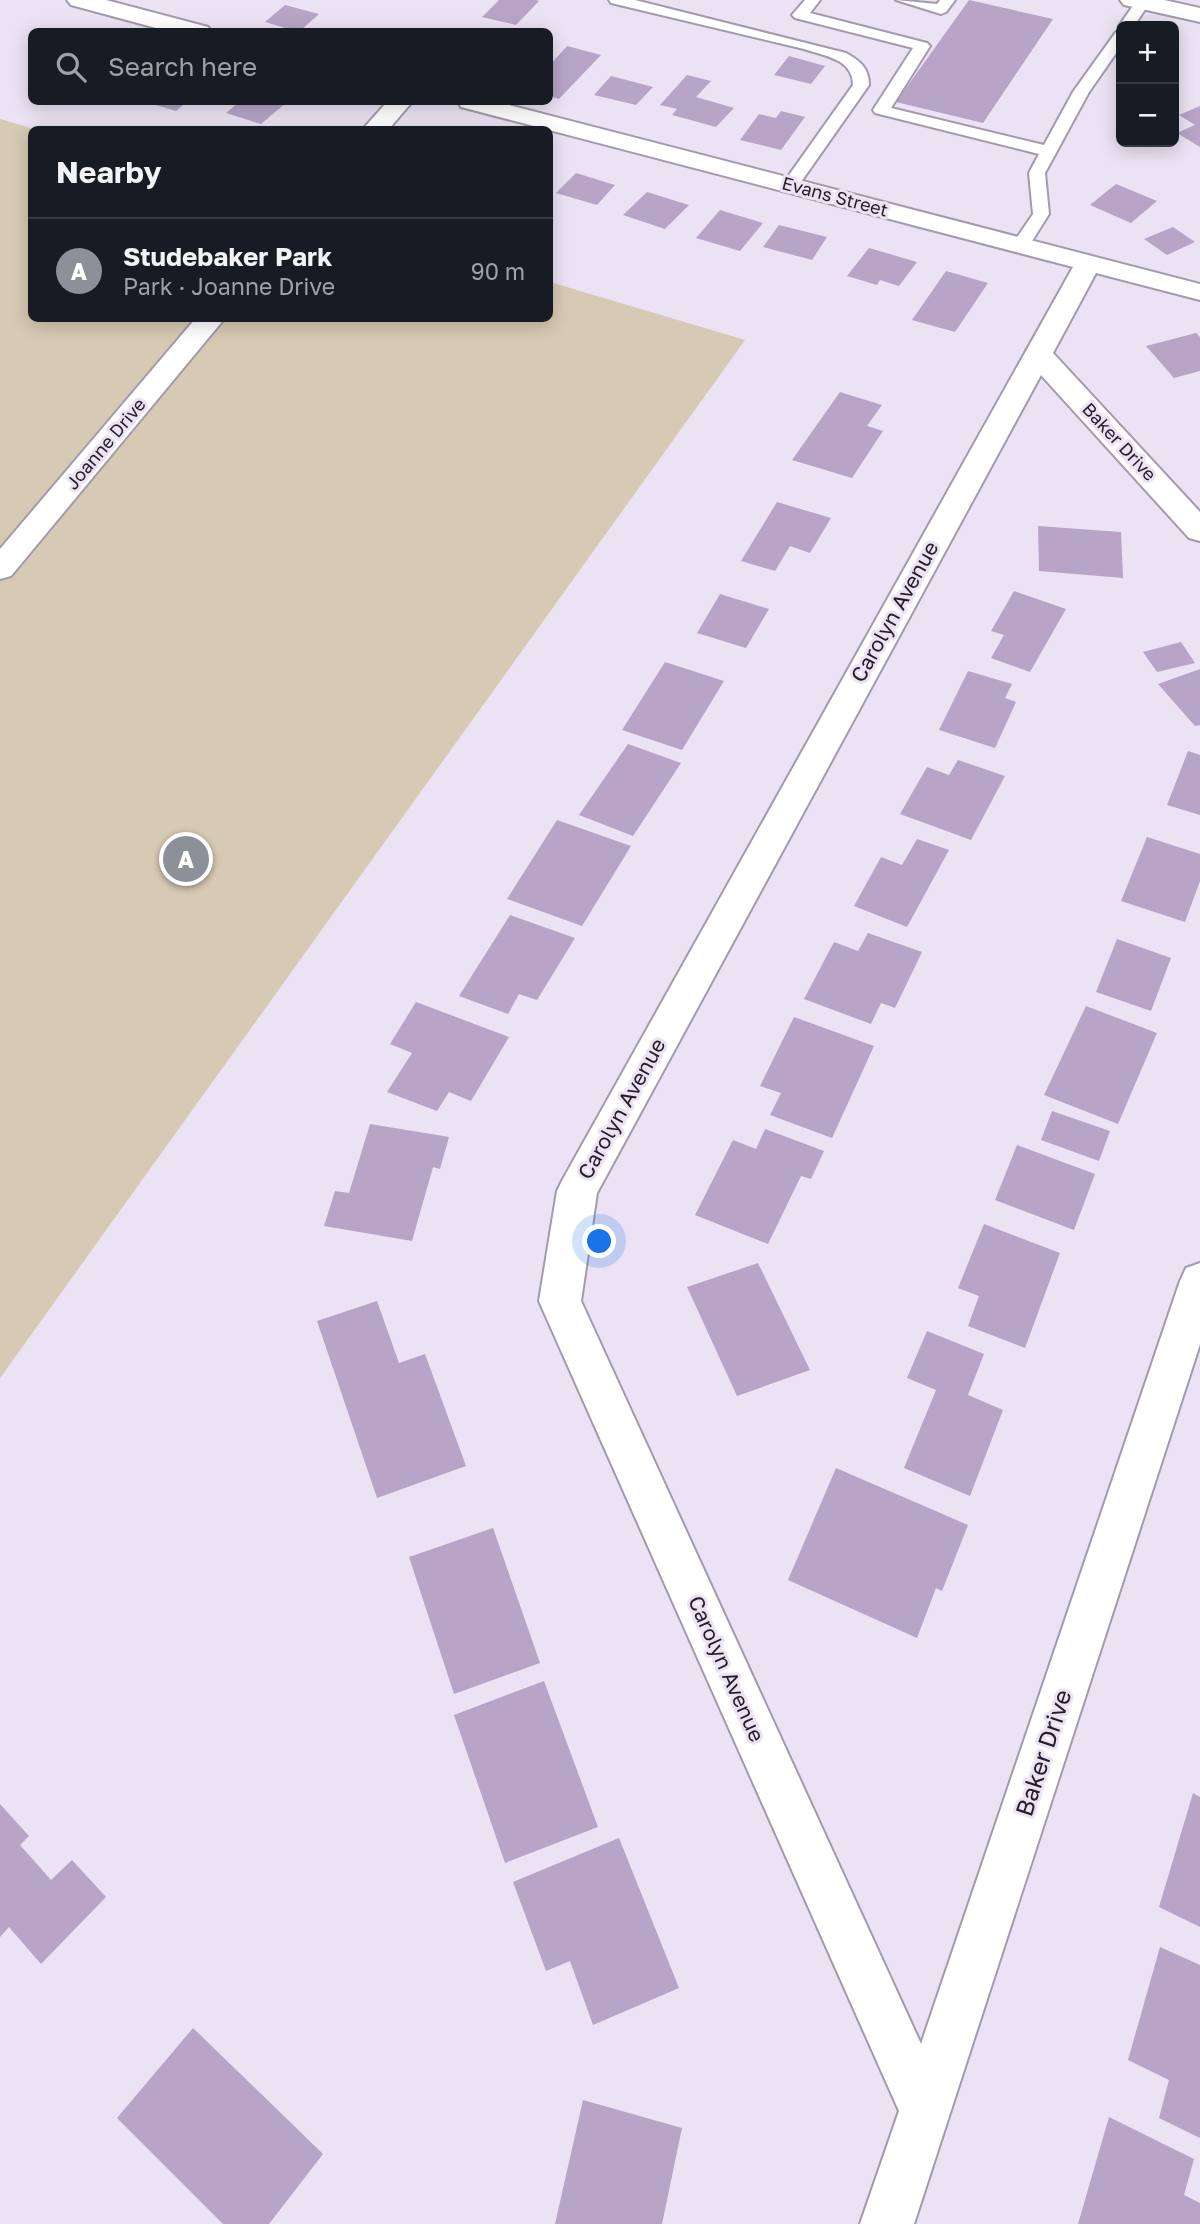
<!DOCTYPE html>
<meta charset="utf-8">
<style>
body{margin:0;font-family:"Golos Text",sans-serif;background:#20242c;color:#f1f3f6}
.controls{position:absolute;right:21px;top:21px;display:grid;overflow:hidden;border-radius:10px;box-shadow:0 4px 18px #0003}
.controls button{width:63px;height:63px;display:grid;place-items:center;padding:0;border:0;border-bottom:2px solid #363941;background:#171b24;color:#f1f3f6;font:35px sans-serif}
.you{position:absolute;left:600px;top:1242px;width:24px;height:24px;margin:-18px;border:5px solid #fff;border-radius:50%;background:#1a73e8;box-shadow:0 0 0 10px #1a73e833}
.badge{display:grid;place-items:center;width:46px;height:46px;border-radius:50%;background:#8c9099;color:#fff;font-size:23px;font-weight:700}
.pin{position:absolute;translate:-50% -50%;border:4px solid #fff;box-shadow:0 2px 7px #0006}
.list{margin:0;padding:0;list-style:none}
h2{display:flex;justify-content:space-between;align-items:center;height:91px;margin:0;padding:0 28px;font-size:30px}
h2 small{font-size:23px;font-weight:400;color:#9ea1a6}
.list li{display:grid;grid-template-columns:46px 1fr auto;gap:21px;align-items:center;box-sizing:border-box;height:105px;padding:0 28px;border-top:2px solid #363941}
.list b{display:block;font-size:26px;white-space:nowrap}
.list p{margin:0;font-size:23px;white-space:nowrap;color:#9ea1a6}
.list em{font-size:23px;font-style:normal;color:#9ea1a6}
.icon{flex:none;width:38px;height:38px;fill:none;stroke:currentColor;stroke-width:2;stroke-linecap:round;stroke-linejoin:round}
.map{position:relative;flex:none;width:1200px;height:2224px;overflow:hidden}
.search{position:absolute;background:#171b24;box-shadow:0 4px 18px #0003;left:28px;top:28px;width:525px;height:77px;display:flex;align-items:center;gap:18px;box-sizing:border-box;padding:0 24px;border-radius:10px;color:#9ea1a6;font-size:26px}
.panel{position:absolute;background:#171b24;box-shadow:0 4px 18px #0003;left:28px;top:126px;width:525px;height:196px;border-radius:10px}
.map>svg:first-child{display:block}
.green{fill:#d7cab4}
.building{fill:#b7a4c7}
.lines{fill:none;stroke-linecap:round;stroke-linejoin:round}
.lane-casing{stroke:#a39aab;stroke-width:4}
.street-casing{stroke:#a39aab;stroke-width:4}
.secondary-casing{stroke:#a39aab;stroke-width:4}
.lane{fill:#fff;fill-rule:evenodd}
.street{fill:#fff;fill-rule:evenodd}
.secondary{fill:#fff;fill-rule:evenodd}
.labels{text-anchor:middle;stroke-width:6;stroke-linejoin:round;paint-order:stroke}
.far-street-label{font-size:18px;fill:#221e25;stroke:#ebe2f3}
.street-label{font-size:21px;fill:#221e25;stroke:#ebe2f3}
.near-street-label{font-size:24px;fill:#221e25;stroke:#ebe2f3}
</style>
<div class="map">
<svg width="1200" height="2224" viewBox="0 0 1200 2224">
<rect width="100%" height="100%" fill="#ebe2f3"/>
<path class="green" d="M0,119L34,129L32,130V318H550V282L745,340L0,1378Z"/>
<path class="building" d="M499,0H536L539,1L516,25L482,17Z
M969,0L1053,19L983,123L896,102Z
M285,5L319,14L299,32L265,22Z
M567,46L601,55L559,99L550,96V65Z
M789,56L825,66L811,84L774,75Z
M687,75L711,81L696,97L734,108L716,127L672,115L677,109L660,105Z
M611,76L653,87L636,105L594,95Z
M161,102H187L176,111L156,105Z
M239,102H287L261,124L226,113Z
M1200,106V147L1177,133L1195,125L1179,115Z
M781,111L805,117L781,150L740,140L759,114L776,118Z
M576,173L615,185L597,205L556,193Z
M1116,184L1157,201L1131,223L1090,205Z
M647,192L689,205L665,229L623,215Z
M720,210L763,223L740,251L696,238Z
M779,225L827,237L812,260L763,247Z
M1173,227L1195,242L1167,255L1144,239Z
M869,248L917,262L899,286L880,280L877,285L847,276Z
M946,271L988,283L955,332L912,320Z
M1196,333L1200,337V371L1174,378L1146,346Z
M840,392L882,405L867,426L883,431L852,478L792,460Z
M777,502L831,518L810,553L790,546L775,571L741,561Z
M1038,526L1121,532L1123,578L1039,571Z
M1014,591L1066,609L1030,672L991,658L1004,635L991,631Z
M720,594L769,609L746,648L697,633Z
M1181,642L1195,663L1157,672L1143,652Z
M665,662L724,681L682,750L622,730Z
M1200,669V725L1195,726L1158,684Z
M968,671L1012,684L1005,698L1016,702L995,748L939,730Z
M628,744L681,763L633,836L579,815Z
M1188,751L1200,755V815L1167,805Z
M958,760L1005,776L971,840L900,814L927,767L949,775Z
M557,820L631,846L582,926L507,899Z
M1147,837L1200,854V881L1185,922L1121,901Z
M917,839L949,850L907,927L854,906L881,857L902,865Z
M510,915L575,938L537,1000L519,994L508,1014L459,996Z
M868,933L922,952L895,1008L881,1003L871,1024L804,999L834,942L858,951Z
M1117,939L1171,958L1151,1011L1096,992Z
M416,1002L509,1037L471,1101L449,1092L437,1111L387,1092L412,1053L390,1044Z
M1086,1006L1157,1033L1118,1124L1044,1095Z
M794,1017L874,1046L832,1138L770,1115L781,1093L760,1086Z
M1052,1111L1110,1131L1099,1161L1041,1140Z
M370,1124L449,1137L440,1169L433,1167L412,1241L324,1226L335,1191L349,1193Z
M765,1129L824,1151L811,1179L801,1176L768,1244L695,1215L733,1140L756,1149Z
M1017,1145L1095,1174L1074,1230L995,1200Z
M984,1224L1060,1253L1025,1348L968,1326L979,1296L958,1288Z
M758,1263L810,1370L737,1396L687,1287Z
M377,1301L399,1363L425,1354L466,1466L377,1498L317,1321Z
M927,1331L984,1354L968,1395L1003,1410L970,1496L904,1468L936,1390L907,1378Z
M836,1468L968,1525L942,1591L936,1588L917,1638L788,1580Z
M493,1528L540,1663L454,1694L409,1557Z
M544,1681L598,1827L505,1863L454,1715Z
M1193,1793L1200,1797V1927L1159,1907Z
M0,1804L29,1836L20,1845L51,1880L72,1860L106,1897L41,1964L9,1927L0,1937Z
M619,1838L679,1988L593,2025L570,1961L546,1971L513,1882Z
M1160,1947L1200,1965V2138L1159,2118L1169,2080L1128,2060Z
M193,2028L323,2154L269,2224H223L117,2118Z
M583,2100L682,2128L662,2224H555Z
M1109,2117L1194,2159L1184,2195L1200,2203V2224H1078Z"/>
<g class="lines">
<defs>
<path id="lane" d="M609,0H635L846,53C860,61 869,68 869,85L796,189H784L782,185L853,85C853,59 825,56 804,49L611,3Z
M805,0H820L810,13L927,43L930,46L891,108L1044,145L1073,92L1116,32L1121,30V46L1089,92L1045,173L1049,214L1027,249L1021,250L1012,245L1033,214L1029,173L1039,154L875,113L873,110L913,48L795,18L792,15Z
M896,0L937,4L940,0H955L946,12L941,14Z
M1137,0L1150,2L1134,26L1121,29L1119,26Z"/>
<path id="street" d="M67,0H106L208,27L212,32H171L71,5Z
M387,102H412L388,130H362Z
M458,102H497L1200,284V300L1096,273L1053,353L1200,512V541L1189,538L1041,375L597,1193L581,1301L921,2044L1180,1281L1186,1268L1200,1263V1344L914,2224H860L899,2111L539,1301L557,1191L563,1179L1073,267L461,107Z
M196,318H225L11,576L0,579V549Z"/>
<path id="secondary" d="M1120,0H1164L1200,8V22L1124,5Z"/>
</defs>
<use href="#lane" class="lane-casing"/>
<use href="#street" class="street-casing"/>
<use href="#secondary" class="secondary-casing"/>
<use href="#lane" class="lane"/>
<use href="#street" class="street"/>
<use href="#secondary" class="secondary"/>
</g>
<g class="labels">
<g class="far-street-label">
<text transform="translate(835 197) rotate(15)" y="6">Evans Street</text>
<text transform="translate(1119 442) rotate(47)" y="6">Baker Drive</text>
<text transform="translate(106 444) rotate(-50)" y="6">Joanne Drive</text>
</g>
<g class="street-label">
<text transform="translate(895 612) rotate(-61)" y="7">Carolyn Avenue</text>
<text transform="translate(622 1109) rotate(-61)" y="7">Carolyn Avenue</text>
<text transform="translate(726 1669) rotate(66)" y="7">Carolyn Avenue</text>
</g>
<g class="near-street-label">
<text transform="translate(1044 1753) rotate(-72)" y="8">Baker Drive</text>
</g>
</g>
</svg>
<div class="controls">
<button>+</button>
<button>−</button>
</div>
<div class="you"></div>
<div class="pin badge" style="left:186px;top:859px">A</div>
<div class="search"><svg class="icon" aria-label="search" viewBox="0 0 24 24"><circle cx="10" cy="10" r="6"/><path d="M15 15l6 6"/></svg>Search here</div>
<section class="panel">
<h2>Nearby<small></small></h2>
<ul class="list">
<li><span class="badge">A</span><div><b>Studebaker Park</b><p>Park · Joanne Drive</p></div><em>90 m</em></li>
</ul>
</section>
</div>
